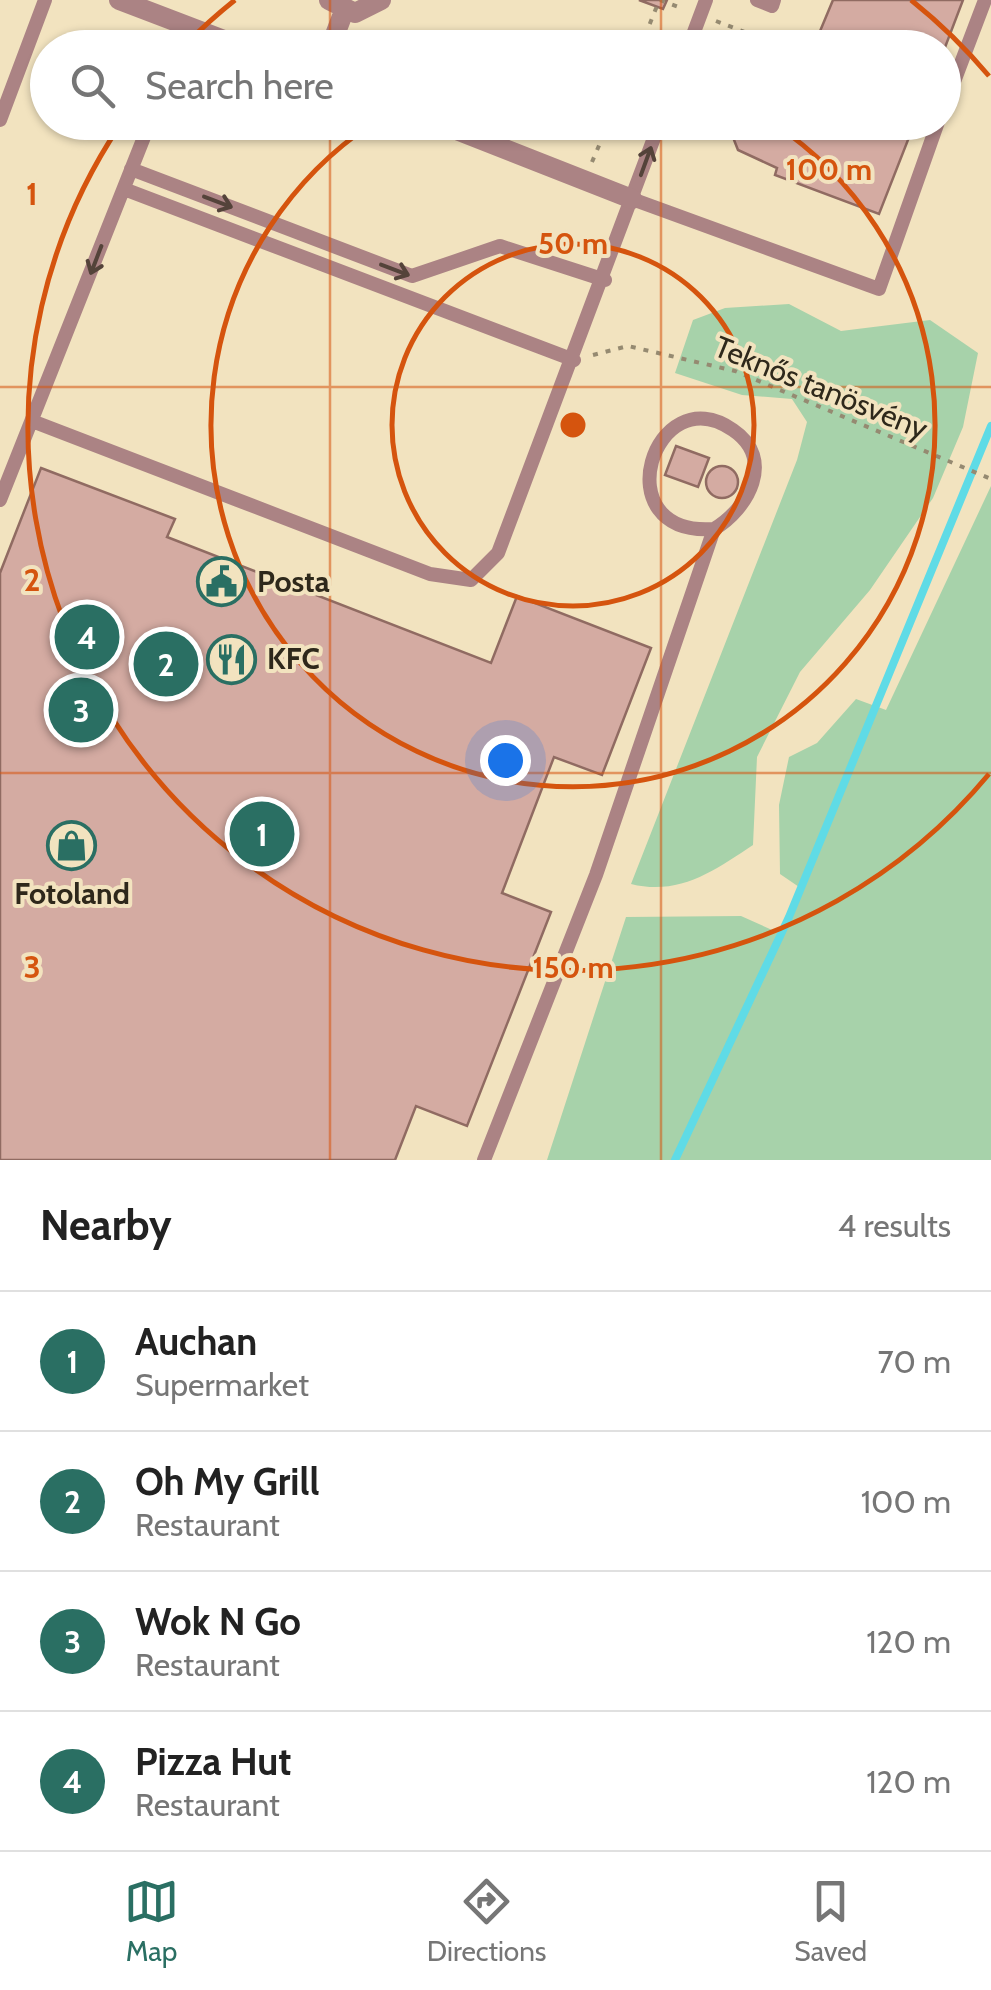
<!DOCTYPE html>
<meta charset="utf-8">
<style>
body{margin:0;font-family:Cabin,sans-serif;background:#f2f2f2;color:#222}
.you{position:absolute;left:505px;top:760px;width:35px;height:35px;margin:-25px;border:8px solid #fff;border-radius:50%;background:#1a73e8;box-shadow:0 0 0 15px #1a73e833}
.badge{display:grid;place-items:center;width:65px;height:65px;border-radius:50%;background:#2a6f63;color:#fff;font-size:32px;font-weight:700}
.pin{position:absolute;translate:-50% -50%;border:5px solid #fff;box-shadow:0 2px 10px #0006}
.list{margin:0;padding:0;list-style:none}
h2{display:flex;justify-content:space-between;align-items:center;height:130px;margin:0;padding:0 40px;font-size:42px}
h2 small{font-size:32px;font-weight:400;color:#767676}
.list li{display:grid;grid-template-columns:65px 1fr auto;gap:30px;align-items:center;box-sizing:border-box;height:140px;padding:0 40px;border-top:2px solid #e0e0e0}
.list b{display:block;font-size:38px;white-space:nowrap}
.list p{margin:0;font-size:32px;white-space:nowrap;color:#767676}
.list em{font-size:32px;font-style:normal;color:#767676}
.icon{flex:none;width:55px;height:55px;fill:none;stroke:currentColor;stroke-width:2;stroke-linecap:round;stroke-linejoin:round}
.map{position:relative;flex:none;width:991px;height:1160px;overflow:hidden}
.search{position:absolute;background:#fff;box-shadow:0 2px 8px #0004;left:30px;right:30px;top:30px;height:110px;display:flex;align-items:center;gap:25px;box-sizing:border-box;padding:0 35px;border-radius:55px;color:#767676;font-size:38px}
.sheet{height:690px;background:#fff}
nav{display:flex;justify-content:space-around;align-items:center;box-sizing:border-box;height:140px;border-top:2px solid #e0e0e0;background:#fff;font-size:28px;color:#767676}
nav a{display:grid;justify-items:center;gap:5px}
nav .on{color:#2a6f63}
.map>svg:first-child{display:block}
.green{fill:#a7d2aa}
.lines{fill:none;stroke-linecap:round;stroke-linejoin:round}
.stream{stroke:#5fdbe6;stroke-width:8}
.building{fill:#d4aba2;stroke:#906b62;stroke-width:2.5}
.path{stroke:#958a71;stroke-width:4;stroke-dasharray:5 8;stroke-linecap:butt}
.service{stroke:#ab8384;stroke-width:14}
.minor{stroke:#ab8384;stroke-width:20}
.oneway{stroke:#54433a}
.grid{fill:none;stroke:#d5540e;stroke-width:2.5;stroke-opacity:0.55}
.ring{fill:none;stroke:#d5540e;stroke-width:5}
.labels{text-anchor:middle;stroke-width:8;stroke-linejoin:round;paint-order:stroke}
.street-label{font-size:30px;fill:#2e281b;stroke:#f2e3bf}
.poi-label{font-size:30px;font-weight:bold;fill:#2e281b;stroke:#f2e3bf;text-anchor:start}
.grid-label{font-size:32px;text-anchor:middle;font-weight:bold;fill:#d5540e;stroke:#f2e3bf;stroke-width:8;stroke-linejoin:round;paint-order:stroke}
.centre{fill:#d5540e;stroke:#f2e3bf;stroke-width:5}
.ring-label{font-size:30px;text-anchor:middle;font-weight:bold;fill:#d5540e;stroke:#f2e3bf;stroke-width:8;stroke-linejoin:round;paint-order:stroke}
</style>
<div class="map">
<svg width="991" height="1160" viewBox="0 0 991 1160">
<rect width="100%" height="100%" fill="#f2e3bf"/>
<path class="green" d="M789,304L841,331L930,320L978,353L963,427L933,498L870,590L800,672L757,757L753,845C714,871 679,896 631,884L797,460L807,422L792,399L742,395L675,373L693,320L725,308Z
M991,486V1160H547L626,917L741,916L781,934L802,889L780,874L779,805L789,757L817,743L856,699L886,710Z"/>
<g class="lines">
<path class="stream" d="M675,1160L789,917L991,426"/>
</g>
<path class="building" d="M639,0H667L663,9Z
M833,0H963L944,50L813,48Z
M727,122H915L879,214L775,175L777,168L738,150Z
M676,446L709,458L698,487L665,475Z
M706 482a16 16 0 1 1 32 0a16 16 0 1 1-32 0Z
M41,468L175,519L167,537L491,663L517,596L651,648L602,775L554,757L502,893L551,912L467,1126L416,1106L395,1160H0V573Z"/>
<g class="lines">
<path class="path" d="M660,0L684,9
M716,21L786,48
M263,36L292,48
M640,48L659,1
M592,162L609,122
M593,355L628,346L735,371L991,479"/>
<path class="service" d="M757,0L772,6L774,0
M179,48L188,25
M688,48L706,0
M944,108L985,0
M0,120L45,0
M131,169L412,276L500,246L605,280
M124,189L574,360
M632,199L879,289L938,122
M32,421L430,574L471,580L498,553L660,122
M0,500L150,122
M484,1160L596,875L714,529C748,509 776,459 733,430C654,375 602,537 714,529"/>
<path class="minor" d="M119,0L245,48
M329,0L355,13L381,0
M330,48L344,11
M436,122L632,199"/>
</g>
<defs><path id="oneway-shaft" d="M-6 0H5M1.5-3L5.5 0L1.5 3" fill="none" stroke-width="1.6" stroke-linecap="round" stroke-linejoin="round" transform="scale(2.5)"/></defs>
<g class="oneway">
<use href="#oneway-shaft" transform="translate(646 161) rotate(-70)"/>
<use href="#oneway-shaft" transform="translate(218 202) rotate(21)"/>
<use href="#oneway-shaft" transform="translate(96 260) rotate(111)"/>
<use href="#oneway-shaft" transform="translate(395 270) rotate(21)"/>
</g>
<path class="grid" d="M330,0V48M661,0V48M330,122V1160M661,122V1160M0,387H991M0,773H991"/>
<g class="ring">
<circle cx="573" cy="425" r="181"/>
<path d="M773 123A362 362 0 1 1 373 123"/>
<path d="M989 774A543 543 0 0 1 120 125M186 44A543 543 0 0 1 235 0M911 0A543 543 0 0 1 989 76"/>
</g>
<defs>
<symbol id="civic-ring" viewBox="-11 -11 22 22"><circle r="9.5" fill="#f2e3bf" stroke="#2a6f63" stroke-width="1.5"/><path d="M-.6-6.5H3V-4.5H.6V-3L4-1V1h2V6H-6V1h2V-1L-.6-3ZM-1.2 2.5V6h2.4V2.5Z" fill="#2a6f63"/></symbol>
<symbol id="restaurant-ring" viewBox="-11 -11 22 22"><circle r="9.5" fill="#f2e3bf" stroke="#2a6f63" stroke-width="1.5"/><path d="M-5-6h1v4h1v-4h1v4h1v-4h1v5L-1.5 .5V6h-2V.5L-5-1ZM5-6V6H3V1.5H1.5Q1.5-4 5-6Z" fill="#2a6f63"/></symbol>
<symbol id="shop-ring" viewBox="-11 -11 22 22"><circle r="9.5" fill="#f2e3bf" stroke="#2a6f63" stroke-width="1.5"/><path d="M-5-2.5h2.3a2.7 3.5 0 0 1 5.4 0H5L5.5 6h-11ZM-1.5-2.5h3a1.5 2.3 0 0 0-3 0Z" fill="#2a6f63"/></symbol>
</defs>
<g fill-rule="evenodd">
<use href="#civic-ring" x="194" y="554" width="55" height="55"/>
<use href="#restaurant-ring" x="204" y="632" width="55" height="55"/>
<use href="#shop-ring" x="44" y="818" width="55" height="55"/>
</g>
<g class="labels">
<g class="street-label">
<text transform="translate(821 388) rotate(22)" y="10">Teknős tanösvény</text>
</g>
<g class="poi-label">
<text x="257" y="592">Posta</text>
<text x="267" y="669">KFC</text>
<text x="72" y="904" text-anchor="middle">Fotoland</text>
</g>
</g>
<g class="grid-label">
<text x="32" y="205">1</text>
<text x="32" y="591">2</text>
<text x="32" y="978">3</text>
</g>
<circle cx="573" cy="425" r="15" class="centre"/>
<g class="ring-label">
<text x="829" y="180">100 m</text>
<text x="573" y="254">50 m</text>
<text x="573" y="978">150 m</text>
</g>
</svg>
<div class="you"></div>
<div class="pin badge" style="left:262px;top:834px">1</div>
<div class="pin badge" style="left:166px;top:664px">2</div>
<div class="pin badge" style="left:81px;top:710px">3</div>
<div class="pin badge" style="left:87px;top:637px">4</div>
<div class="search"><svg class="icon" aria-label="search" viewBox="0 0 24 24"><circle cx="10" cy="10" r="6"/><path d="M15 15l6 6"/></svg>Search here</div>
</div>
<section class="sheet">
<h2>Nearby<small>4 results</small></h2>
<ul class="list">
<li><span class="badge">1</span><div><b>Auchan</b><p>Supermarket</p></div><em>70 m</em></li>
<li><span class="badge">2</span><div><b>Oh My Grill</b><p>Restaurant</p></div><em>100 m</em></li>
<li><span class="badge">3</span><div><b>Wok N Go</b><p>Restaurant</p></div><em>120 m</em></li>
<li><span class="badge">4</span><div><b>Pizza Hut</b><p>Restaurant</p></div><em>120 m</em></li>
</ul>
</section>
<nav>
<a class="on"><svg class="icon" aria-label="map" viewBox="0 0 24 24"><path d="M3 6l6-2 6 2 6-2v14l-6 2-6-2-6 2zM9 4v14M15 6v14"/></svg>Map</a>
<a><svg class="icon" aria-label="directions" viewBox="0 0 24 24"><path d="M12 3l9 9-9 9-9-9zM9 14v-3h6M13 9l2 2-2 2"/></svg>Directions</a>
<a><svg class="icon" aria-label="saved" viewBox="0 0 24 24"><path d="M7 4h10v16l-5-4-5 4z"/></svg>Saved</a>
</nav>
